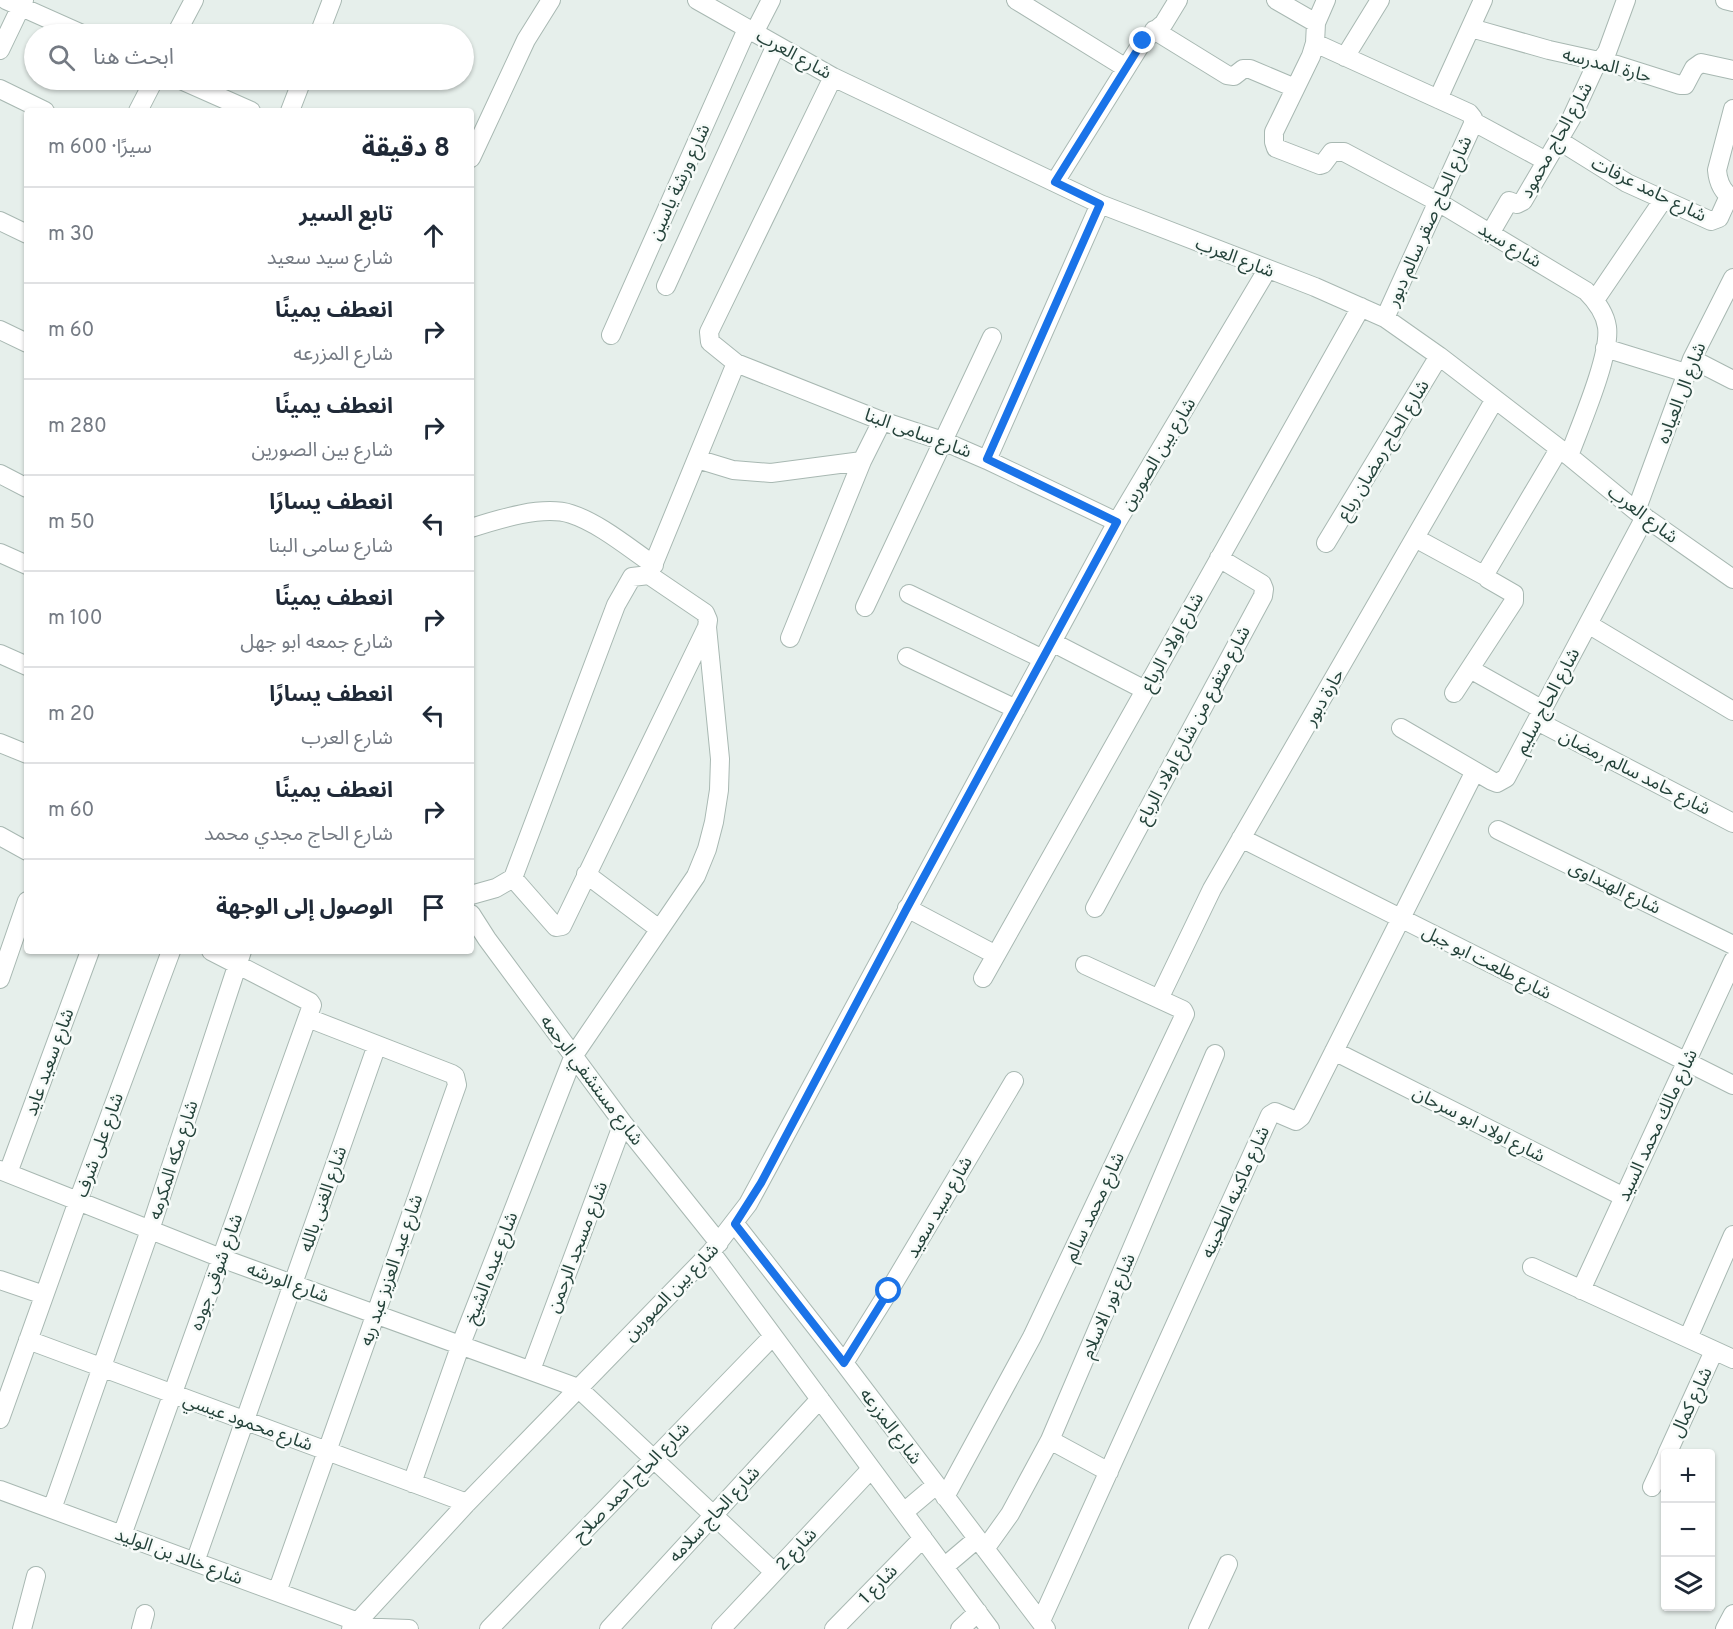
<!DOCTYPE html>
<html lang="ar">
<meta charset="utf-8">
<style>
body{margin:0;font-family:Overpass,"Noto Sans Arabic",sans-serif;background:#f2f2f3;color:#1f2937;direction:rtl}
.controls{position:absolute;right:18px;bottom:18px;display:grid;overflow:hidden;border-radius:6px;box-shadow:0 2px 4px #0004}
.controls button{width:54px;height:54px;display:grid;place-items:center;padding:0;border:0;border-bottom:2px solid #e0e1e3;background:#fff;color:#1f2937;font:30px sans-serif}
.stop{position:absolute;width:18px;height:18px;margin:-14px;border:4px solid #1a73e8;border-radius:50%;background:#fff}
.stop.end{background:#1a73e8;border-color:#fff;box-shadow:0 2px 6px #0008}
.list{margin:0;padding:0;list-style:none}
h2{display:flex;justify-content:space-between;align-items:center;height:78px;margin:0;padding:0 24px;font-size:26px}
h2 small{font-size:20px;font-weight:400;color:#747a83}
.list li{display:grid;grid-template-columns:39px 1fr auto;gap:18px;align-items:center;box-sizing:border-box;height:96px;padding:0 24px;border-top:2px solid #e0e1e3}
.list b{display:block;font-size:22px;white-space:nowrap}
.list p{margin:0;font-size:20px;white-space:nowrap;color:#747a83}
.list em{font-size:20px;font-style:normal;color:#747a83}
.icon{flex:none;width:33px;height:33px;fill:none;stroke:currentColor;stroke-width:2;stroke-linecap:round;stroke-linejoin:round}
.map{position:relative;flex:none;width:1733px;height:1629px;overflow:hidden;direction:ltr}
.search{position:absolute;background:#fff;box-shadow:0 2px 4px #0004;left:24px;top:24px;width:450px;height:66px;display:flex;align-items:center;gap:15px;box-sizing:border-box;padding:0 21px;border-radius:33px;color:#747a83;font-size:22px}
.panel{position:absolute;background:#fff;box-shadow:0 2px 4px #0004;left:24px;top:108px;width:450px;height:846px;border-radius:6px;direction:rtl}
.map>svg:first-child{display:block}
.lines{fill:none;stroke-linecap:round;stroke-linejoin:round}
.street-casing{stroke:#a8b8b2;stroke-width:20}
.street{stroke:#fff;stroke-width:18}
.route{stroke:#1a73e8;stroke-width:8}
.labels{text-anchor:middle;stroke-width:5;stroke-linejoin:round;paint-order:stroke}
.street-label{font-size:18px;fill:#24423a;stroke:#f7fbf9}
</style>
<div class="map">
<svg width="1733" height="1629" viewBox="0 0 1733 1629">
<rect width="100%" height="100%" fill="#e6efeb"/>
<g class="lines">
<defs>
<path id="street" d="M6,0L82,34
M697,0L833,77L1100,204L1315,287L1385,318L1439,356L1569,456L1636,511L1733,579
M1016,0L1126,68
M1276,0L1316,23
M1326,0L1316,23L1315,43L1311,56L1274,132V142L1276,148L1320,165L1323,164L1332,152H1344L1438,202L1586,291C1596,301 1605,313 1607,327C1611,355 1580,426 1569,456
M1725,0L1733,2
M1471,28L1549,50L1617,65L1680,85H1685L1694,68L1701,63L1733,70
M1154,30L1227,75L1234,76L1243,69H1250L1295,88
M754,33L771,0
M176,34L194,0
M319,34L332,0
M1315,43L1469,113L1473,118V124L1385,318
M0,50L24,0
M1345,57L1380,0
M833,77L709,332L710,342L736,363L882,421L943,441L987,460L1117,522
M181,80L251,111
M0,89L45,111
M1438,99L1483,0
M1733,109L1717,170C1718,182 1722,192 1733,199
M138,111L154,80
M290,111L302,80
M1474,122L1546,161
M1558,140L1627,183L1711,221L1719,218L1729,196
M471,158L526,40L551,0
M1055,182L1143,41L1164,23L1178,0
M0,221L27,234
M1491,232L1509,201L1517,204L1523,201L1571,119L1594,69L1607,52L1626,0
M666,286L776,45
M1595,300L1663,200
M0,330L27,343
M611,335L747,29
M1605,348L1686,373
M1692,359L1733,380
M697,459L733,470L771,473L862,461L882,421
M987,460L1100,204
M0,474L27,488
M1636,511L1692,359L1733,278
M471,528C499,519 543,505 571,514C599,523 629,548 654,565
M1417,539L1485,576
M1326,543L1439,356
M0,553L27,565
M649,575L736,363
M909,594L1043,659
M865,607L992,337
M1588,624L1733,711
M790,638L862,461
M1052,642L1145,690
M0,654L27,666
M907,657L1016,709
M1470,669L1543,710
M1454,693L1514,601V594L1488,579L1485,574L1559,449
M1537,721L1733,823
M1401,728L1492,781L1497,783L1506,778L1645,517
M0,743L27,754
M1498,830L1733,945
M0,836L27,851
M1241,838L1733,1085
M586,874L659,929
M471,895L496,888L513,878L616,605L632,577L649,575L705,613L708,620L707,627L562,926L556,927L513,878
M907,908L996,955
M1095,908L1263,596L1264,589L1262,584L1219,558
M471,914L487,939L623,1123L719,1243
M983,978L1361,307
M0,979L27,901
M1159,999L1212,889L1495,399
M1334,1051L1624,1197
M0,1170L221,1258L578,1388L774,1572
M8,1173L90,951
M735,1224L844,1363L1046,1629
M711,1252L990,1629
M1532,1267L1733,1359
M0,1280L44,1295
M1581,1290L1733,961
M1688,1338L1733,1235
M28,1340L467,1503
M844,1363L889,1291L1014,1081
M531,1370L623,1123
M0,1419L78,1201L171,951
M1050,1440L1109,1472
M1667,1454L1714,1351
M412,1483L461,1344L574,1055L696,876L707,849L714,822L719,790L720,759L707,627
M1652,1487L1666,1457
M0,1490L358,1622
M945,1497L1032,1337L1185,1014L1183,1010L1085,965
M52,1509L150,1230L242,951
M904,1512L936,1485
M122,1535L312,1005L310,1002L211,951
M985,1549L1010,1514L1050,1440L1215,1054
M195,1562L377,1045
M944,1567L977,1539
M277,1592L457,1085L455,1076L452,1074L308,1018
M1041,1621L1270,1115L1275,1112L1296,1121L1301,1117L1475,771
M353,1627L409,1629
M22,1629L36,1576
M141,1629L145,1614
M351,1629L467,1503L711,1252L748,1204L1117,522L1267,270
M489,1629L773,1336
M609,1629L820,1399
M721,1629L871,1469
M834,1629L923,1538
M960,1629L978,1612
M1198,1629L1228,1564
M1725,1629L1733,1614"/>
</defs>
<use href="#street" class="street-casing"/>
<use href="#street" class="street"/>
</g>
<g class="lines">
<path class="route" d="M889,1291L844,1363L735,1224L761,1183L907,908L1117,522L987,459L1100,204L1055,182L1143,41"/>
</g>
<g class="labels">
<g class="street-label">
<text transform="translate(794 54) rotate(29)" y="6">شارع العرب</text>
<text transform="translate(1607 65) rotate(15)" y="6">حارة المدرسه</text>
<text transform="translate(1556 140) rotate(-61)" y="6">شارع الحاج محمود</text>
<text transform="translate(679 182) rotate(-66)" y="6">شارع ورشة ياسين</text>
<text transform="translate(1649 189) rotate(26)" y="6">شارع حامد عرفات</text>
<text transform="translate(1429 221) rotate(-66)" y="6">شارع الحاج صقر سالم دبور</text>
<text transform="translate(1510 245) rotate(31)" y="6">شارع سيد</text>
<text transform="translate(1235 257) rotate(21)" y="6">شارع العرب</text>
<text transform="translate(1681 393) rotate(-69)" y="6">شارع ال العياده</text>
<text transform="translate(918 433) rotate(20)" y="6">شارع سامى البنا</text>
<text transform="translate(1383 450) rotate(-59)" y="6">شارع الحاج رمضان رباع</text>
<text transform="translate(1158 454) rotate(-59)" y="6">شارع بين الصورين</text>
<text transform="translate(1643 514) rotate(37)" y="6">شارع العرب</text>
<text transform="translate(1172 642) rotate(-61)" y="6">شارع اولاد الرباع</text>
<text transform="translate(1324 697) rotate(-60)" y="6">حارة دبور</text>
<text transform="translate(1547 701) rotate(-62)" y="6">شارع الحاج سليم</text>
<text transform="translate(1193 725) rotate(-62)" y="6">شارع متفرع من شارع اولاد الرباع</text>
<text transform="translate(1635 772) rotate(27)" y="6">شارع حامد سالم رمضان</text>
<text transform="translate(1615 887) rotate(26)" y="6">شارع الهنداوى</text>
<text transform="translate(1487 962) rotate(27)" y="6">شارع طلعت ابو جبل</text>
<text transform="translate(49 1062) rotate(-70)" y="6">شارع سعيد عايد</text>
<text transform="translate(592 1080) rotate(53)" y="6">شارع مستشفي الرحمه</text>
<text transform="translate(1479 1124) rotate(27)" y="6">شارع اولاد ابو سرحان</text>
<text transform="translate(1657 1125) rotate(-65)" y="6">شارع مالك محمد السيد</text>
<text transform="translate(99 1145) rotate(-70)" y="6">شارع على شرف</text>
<text transform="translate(173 1160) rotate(-72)" y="6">شارع مكه المكرمه</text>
<text transform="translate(1235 1192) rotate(-66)" y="6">شارع ماكينه الطحينه</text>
<text transform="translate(323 1199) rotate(-71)" y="6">شارع الغنى بالله</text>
<text transform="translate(939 1207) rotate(-60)" y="6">شارع سيد سعيد</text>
<text transform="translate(1094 1207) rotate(-65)" y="6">شارع محمد سالم</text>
<text transform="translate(577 1247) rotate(-69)" y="6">شارع مسجد الرحمن</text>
<text transform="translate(491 1268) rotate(-69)" y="6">شارع عبده الشيخ</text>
<text transform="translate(391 1270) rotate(-71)" y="6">شارع عبد العزيز عبد ربه</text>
<text transform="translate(216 1272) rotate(-70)" y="6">شارع شوقى جوده</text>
<text transform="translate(288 1282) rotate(20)" y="6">شارع الورشه</text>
<text transform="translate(671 1292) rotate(-46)" y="6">شارع بين الصورين</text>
<text transform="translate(1108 1306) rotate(-67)" y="6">شارع نور الاسلام</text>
<text transform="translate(1691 1402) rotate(-65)" y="6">شارع كمال</text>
<text transform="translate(248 1422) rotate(20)" y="6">شارع محمود عيسي</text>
<text transform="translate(891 1426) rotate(53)" y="6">شارع المزرعه</text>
<text transform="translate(631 1482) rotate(-46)" y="6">شارع الحاج احمد صلاح</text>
<text transform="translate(714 1514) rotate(-47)" y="6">شارع الحاج سلامه</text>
<text transform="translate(796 1549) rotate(-47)" y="6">شارع 2</text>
<text transform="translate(179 1556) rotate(20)" y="6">شارع خالد بن الوليد</text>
<text transform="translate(878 1584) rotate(-46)" y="6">شارع 1</text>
</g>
</g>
</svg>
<div class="controls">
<button>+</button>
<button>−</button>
<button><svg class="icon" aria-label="layers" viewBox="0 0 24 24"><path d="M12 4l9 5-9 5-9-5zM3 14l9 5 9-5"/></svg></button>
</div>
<div class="stop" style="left:889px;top:1291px"></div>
<div class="stop end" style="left:1143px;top:41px"></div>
<div class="search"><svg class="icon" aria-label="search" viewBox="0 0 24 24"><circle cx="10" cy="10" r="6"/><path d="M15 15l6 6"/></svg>ابحث هنا</div>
<section class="panel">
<h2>8 دقيقة<small>سيرًا · 600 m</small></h2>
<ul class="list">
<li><svg class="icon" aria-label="ahead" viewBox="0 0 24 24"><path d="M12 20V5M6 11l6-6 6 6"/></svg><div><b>تابع السير</b><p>شارع سيد سعيد</p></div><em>30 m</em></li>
<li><svg class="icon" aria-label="right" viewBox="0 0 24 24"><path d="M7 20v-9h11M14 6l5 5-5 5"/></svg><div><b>انعطف يمينًا</b><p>شارع المزرعه</p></div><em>60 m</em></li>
<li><svg class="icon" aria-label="right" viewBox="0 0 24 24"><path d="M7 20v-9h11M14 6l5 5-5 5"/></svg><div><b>انعطف يمينًا</b><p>شارع بين الصورين</p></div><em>280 m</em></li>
<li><svg class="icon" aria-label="left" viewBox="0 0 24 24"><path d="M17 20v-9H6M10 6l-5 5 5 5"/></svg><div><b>انعطف يسارًا</b><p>شارع سامى البنا</p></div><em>50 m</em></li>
<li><svg class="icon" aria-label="right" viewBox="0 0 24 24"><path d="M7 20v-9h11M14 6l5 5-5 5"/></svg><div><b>انعطف يمينًا</b><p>شارع جمعه ابو جهل</p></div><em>100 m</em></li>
<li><svg class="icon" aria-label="left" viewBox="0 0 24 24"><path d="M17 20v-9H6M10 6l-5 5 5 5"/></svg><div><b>انعطف يسارًا</b><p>شارع العرب</p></div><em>20 m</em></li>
<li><svg class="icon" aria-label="right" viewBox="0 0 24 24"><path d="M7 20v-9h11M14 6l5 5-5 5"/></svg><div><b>انعطف يمينًا</b><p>شارع الحاج مجدي محمد</p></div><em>60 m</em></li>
<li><svg class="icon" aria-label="arrive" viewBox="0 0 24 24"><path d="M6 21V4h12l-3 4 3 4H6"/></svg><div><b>الوصول إلى الوجهة</b></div></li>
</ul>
</section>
</div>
